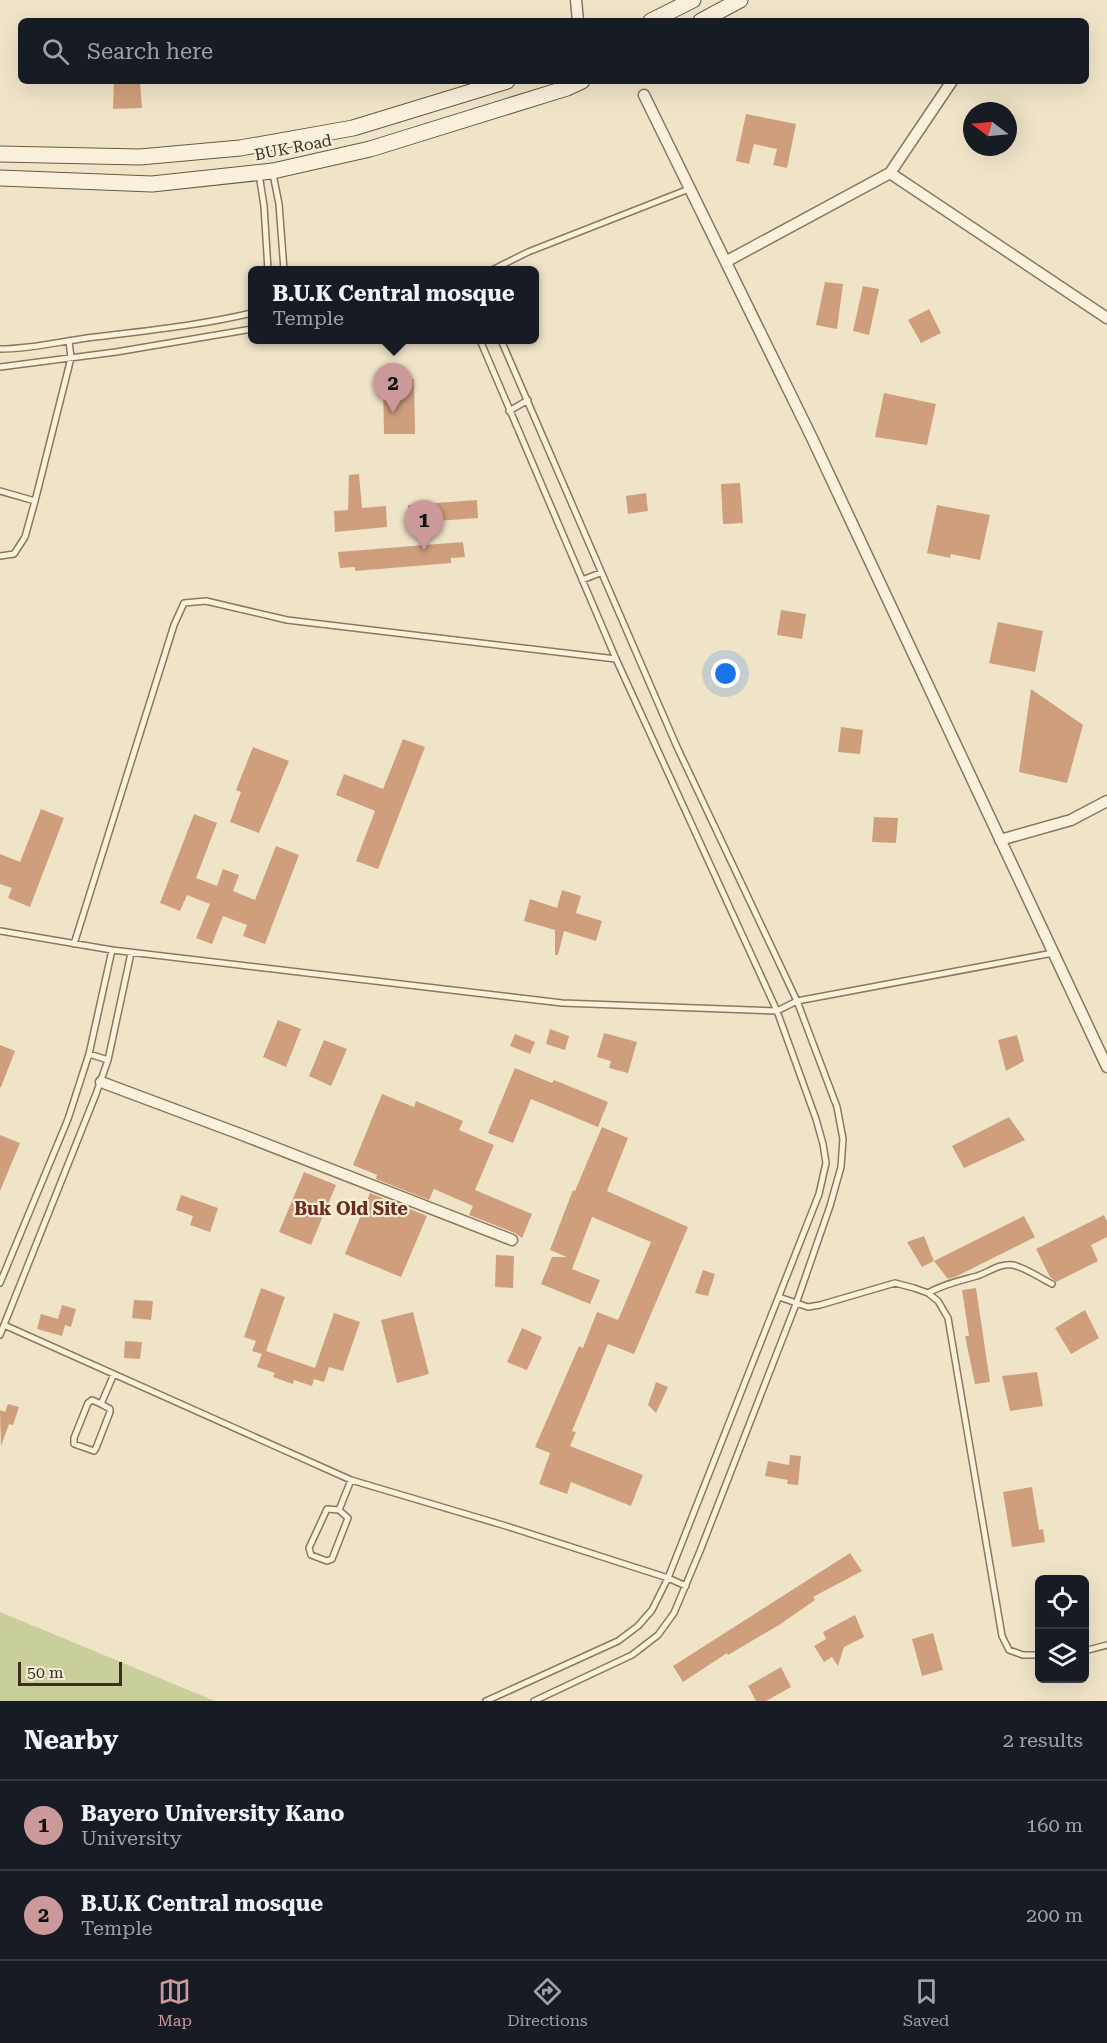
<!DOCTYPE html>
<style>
body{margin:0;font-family:"Roboto Serif",serif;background:#20242c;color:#f1f3f6}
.controls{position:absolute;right:18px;bottom:18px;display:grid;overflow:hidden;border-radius:9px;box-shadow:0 6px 24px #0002}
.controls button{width:54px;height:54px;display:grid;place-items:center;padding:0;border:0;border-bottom:2px solid #363941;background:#171b24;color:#f1f3f6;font:30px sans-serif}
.compass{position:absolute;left:963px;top:102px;width:54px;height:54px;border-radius:50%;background:#171b24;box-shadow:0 6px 24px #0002;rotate:286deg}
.scale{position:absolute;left:18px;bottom:15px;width:104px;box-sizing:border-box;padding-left:6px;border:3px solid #3d2e20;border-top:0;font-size:16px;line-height:21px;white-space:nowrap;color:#3d2e20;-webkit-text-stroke:4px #f7eed8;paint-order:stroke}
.you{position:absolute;left:726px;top:674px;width:21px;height:21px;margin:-15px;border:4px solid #fff;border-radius:50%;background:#1a73e8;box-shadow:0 0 0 9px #1a73e833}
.badge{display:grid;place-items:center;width:39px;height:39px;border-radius:50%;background:#cc999b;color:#111;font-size:20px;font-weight:700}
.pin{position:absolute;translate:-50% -50px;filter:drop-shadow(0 2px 3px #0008)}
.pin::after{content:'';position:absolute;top:32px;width:21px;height:18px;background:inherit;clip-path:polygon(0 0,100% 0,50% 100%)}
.popup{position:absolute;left:248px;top:266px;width:291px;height:78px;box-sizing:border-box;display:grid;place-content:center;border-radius:9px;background:#171b24;filter:drop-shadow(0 2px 4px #0005);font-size:20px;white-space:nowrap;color:#9ea1a6}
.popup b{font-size:22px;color:#f1f3f6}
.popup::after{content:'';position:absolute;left:50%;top:100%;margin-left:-12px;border:12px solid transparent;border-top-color:#171b24}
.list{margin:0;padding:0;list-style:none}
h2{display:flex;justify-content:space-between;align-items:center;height:78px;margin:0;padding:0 24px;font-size:26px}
h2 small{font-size:20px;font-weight:400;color:#9ea1a6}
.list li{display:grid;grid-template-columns:39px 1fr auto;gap:18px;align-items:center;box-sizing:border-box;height:90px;padding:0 24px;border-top:2px solid #363941}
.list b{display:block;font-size:22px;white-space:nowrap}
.list p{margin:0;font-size:20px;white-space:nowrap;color:#9ea1a6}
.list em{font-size:20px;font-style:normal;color:#9ea1a6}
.icon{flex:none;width:33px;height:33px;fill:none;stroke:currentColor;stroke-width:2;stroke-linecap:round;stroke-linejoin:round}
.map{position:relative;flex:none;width:1107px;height:1701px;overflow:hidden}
.search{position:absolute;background:#171b24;box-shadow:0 6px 24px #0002;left:18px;right:18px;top:18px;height:66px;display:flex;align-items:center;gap:15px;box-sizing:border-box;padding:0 21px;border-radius:9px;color:#9ea1a6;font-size:22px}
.sheet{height:258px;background:#171b24}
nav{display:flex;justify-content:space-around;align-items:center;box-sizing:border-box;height:84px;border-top:2px solid #363941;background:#171b24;font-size:16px;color:#9ea1a6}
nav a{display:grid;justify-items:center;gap:3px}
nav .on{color:#cc999b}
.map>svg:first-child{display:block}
.green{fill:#c9cf9b}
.building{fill:#cf9f7d}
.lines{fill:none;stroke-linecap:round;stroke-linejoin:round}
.service-casing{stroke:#8d765c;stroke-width:8}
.minor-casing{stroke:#8d765c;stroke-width:13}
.secondary-casing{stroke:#6f573f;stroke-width:17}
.service{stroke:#faf1dc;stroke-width:5}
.minor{stroke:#faf1dc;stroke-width:10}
.secondary{stroke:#faf1dc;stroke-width:15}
.labels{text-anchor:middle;stroke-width:4.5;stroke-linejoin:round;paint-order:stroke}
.street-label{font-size:16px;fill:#3d2e20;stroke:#f7eed8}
.neighbourhood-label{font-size:18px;font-weight:bold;fill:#6b2e1e;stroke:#f7eed8}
</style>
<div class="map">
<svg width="1107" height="1701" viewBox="0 0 1107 1701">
<rect width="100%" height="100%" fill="#f0e4c8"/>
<path class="green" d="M0,1612L215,1701H0Z"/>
<path class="building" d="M114,81H140L142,108L113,109Z
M746,114L796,124L787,168L773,165L777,149L754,144L749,164L736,161Z
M825,282L843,284L837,329L816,325Z
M863,286L879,289L869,335L853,331Z
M929,309L941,333L921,343L908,320Z
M414,379L415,434H384L383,380Z
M884,393L936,404L927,445L875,437Z
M359,474L362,508L386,506L387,527L335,532L334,511L348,510L349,475Z
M740,483L743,523L723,524L721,484Z
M646,493L648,511L628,514L626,496Z
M477,500L478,518L409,523L408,505Z
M937,505L990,515L980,560L951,554L950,558L927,553Z
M463,542L465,557L451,558V563L355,571V567L340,568L338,552Z
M781,610L806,614L802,639L777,635Z
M998,622L1043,631L1035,672L989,663Z
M1031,689L1083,725L1067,783L1019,772Z
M841,727L863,730L860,754L838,752Z
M403,739L425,747L378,869L356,861L375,811L336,795L344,774L383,789Z
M253,747L289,761L259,833L230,822L241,792L236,790Z
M41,809L64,818L30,907L8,898L12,888L0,884V854L20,862Z
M194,814L217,823L196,878L217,886L223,869L239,875L233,891L255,900L276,846L299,855L265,944L243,936L247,925L223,916L212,944L196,938L210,904L187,895L180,911L160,903Z
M874,817L898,818L896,843L872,842Z
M562,890L581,896L576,913L602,921L596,941L564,931L558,955H555V930L524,921L530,899L557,908Z
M278,1020L301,1029L286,1067L263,1057Z
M550,1029L569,1036L565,1050L546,1044Z
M604,1033L637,1042L628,1073L609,1068L611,1061L597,1057Z
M515,1034L535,1042L530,1054L510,1046Z
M1017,1035L1024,1061L1006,1071L998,1040Z
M324,1040L347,1049L331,1086L309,1076Z
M0,1045L15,1051L1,1087H0Z
M515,1068L552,1083L554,1080L608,1102L598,1127L531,1099L513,1143L488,1133Z
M382,1094L414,1107L416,1101L463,1121L459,1130L494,1145L475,1190L532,1214L522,1238L515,1233L469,1215L473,1206L434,1189L429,1200L376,1179L377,1175L353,1165Z
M1009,1117L1025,1140L964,1168L952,1146Z
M602,1127L628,1138L607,1191L688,1227L634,1354L608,1344L572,1431L576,1432L570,1446L643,1475L631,1506L571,1482L567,1494L539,1484L550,1453L535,1447L579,1346L583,1348L597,1312L618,1320L651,1242L592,1217L572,1269L600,1280L590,1304L541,1284L552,1257H567L550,1250L573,1190L575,1191Z
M0,1135L20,1143L0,1191Z
M304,1172L336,1185L311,1245L279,1232Z
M370,1193L427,1216L401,1277L345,1254Z
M181,1195L218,1208L210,1232L190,1225L193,1216L176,1210Z
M1104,1215L1107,1221V1237L1091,1245L1098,1261L1056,1282L1050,1277L1036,1249Z
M1024,1216L1035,1237L957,1276L948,1279L934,1261Z
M924,1236L934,1261L922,1267L907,1242Z
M496,1255L514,1256L513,1288L495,1287Z
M703,1270L715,1274L708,1296L695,1293Z
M261,1288L285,1297L266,1351L315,1368L334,1313L360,1322L343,1371L329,1367L324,1382L314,1379L312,1386L294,1380L293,1384L273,1377L275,1373L257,1367L262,1354L252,1351L256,1341L244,1337Z
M976,1288L990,1382L975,1384L965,1336H969L962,1290Z
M134,1300L153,1301L151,1320L132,1318Z
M62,1305L76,1309L71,1327L65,1325L62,1336L37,1329L41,1314L58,1319Z
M1085,1310L1099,1338L1071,1354L1055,1328Z
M413,1312L429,1374L397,1383L381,1320Z
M522,1328L542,1337L527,1370L507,1362Z
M125,1341L142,1342L140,1359L124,1358Z
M1037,1372L1043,1406L1010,1411L1002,1376Z
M656,1382L668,1387L656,1413L648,1405Z
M8,1404L19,1407L13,1425L9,1424L1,1446L0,1410L5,1412Z
M790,1455L801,1456L798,1485L787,1484L788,1480L765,1476L768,1461L789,1465Z
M1032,1487L1039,1530L1043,1529L1045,1542L1012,1547L1003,1492Z
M850,1553L862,1571L813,1597L815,1600L779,1625L728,1655L727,1653L683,1682L673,1666Z
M855,1615L864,1637L844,1647L838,1666L832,1657L824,1662L814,1646L826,1639L823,1632Z
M933,1633L943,1670L922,1676L912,1639Z
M781,1667L791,1687L766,1701H756L748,1686Z"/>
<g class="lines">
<defs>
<path id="service" d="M259,174L264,206L268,270
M273,174L279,204L284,270
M492,270L528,252L689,189
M480,340L616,659L777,1011L816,1119L823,1144L826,1163L819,1194L668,1578L652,1610L638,1626L618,1641L486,1701
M501,340L677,747L797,1001L837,1107L843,1139L841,1167L830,1206L796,1304L700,1551L674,1613L658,1635L632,1655L534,1701
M0,349C30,349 58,342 87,338C143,331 197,326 252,313
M0,367L116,352L252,329
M509,411L528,400
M0,491L35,501L71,358L69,341
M0,556L14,554L25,537L35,501
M582,580L600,573
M0,931L112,950L562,1003L777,1011L797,1001L1053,953
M74,944L174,625L184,603L206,601L287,620L616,659
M89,1054L108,1060
M0,1283L68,1119L89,1054L112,950
M928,1293C944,1284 959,1281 977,1276C989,1272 1000,1263 1013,1265C1026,1268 1040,1278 1052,1284
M779,1297L808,1307L820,1305L895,1283L914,1288L928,1293L938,1301L948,1318L1002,1636L1009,1650L1023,1655H1040
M4,1325L351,1480L506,1526L668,1578L686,1586
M0,1335L96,1094L108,1060L131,953
M101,1404L92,1400L88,1403L74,1438V1444L94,1451L96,1448L110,1412V1409L101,1404L114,1374
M339,1510L327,1509L309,1548L311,1555L327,1561L332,1559L348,1518L339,1510L351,1480
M1084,1651L1107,1645"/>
<path id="minor" d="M576,0L578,21
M644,95L812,438L1107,1067
M890,173L1107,318
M727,261L890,173L952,81
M1000,840L1071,820L1107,801
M101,1082L240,1134L512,1240"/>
<path id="secondary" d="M651,21L693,0
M701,21L740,0
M0,154L140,157L240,148L353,128L507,81
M0,178L152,184L273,171L370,149L567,88L582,81"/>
</defs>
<use href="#service" class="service-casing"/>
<use href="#minor" class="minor-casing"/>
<use href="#secondary" class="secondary-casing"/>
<use href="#service" class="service"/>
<use href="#minor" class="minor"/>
<use href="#secondary" class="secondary"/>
</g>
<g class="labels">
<g class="street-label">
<text transform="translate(293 147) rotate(-11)" y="6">BUK Road</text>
</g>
<g class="neighbourhood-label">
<text x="351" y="1215">Buk Old Site</text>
</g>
</g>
</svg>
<div class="controls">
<button><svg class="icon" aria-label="locate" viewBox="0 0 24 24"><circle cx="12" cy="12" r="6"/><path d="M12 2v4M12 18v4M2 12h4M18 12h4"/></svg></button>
<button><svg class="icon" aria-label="layers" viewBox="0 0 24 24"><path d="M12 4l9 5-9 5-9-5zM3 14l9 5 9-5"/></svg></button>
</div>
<svg class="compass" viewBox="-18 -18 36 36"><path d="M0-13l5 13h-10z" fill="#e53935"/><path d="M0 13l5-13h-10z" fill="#9ea1a6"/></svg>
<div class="scale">50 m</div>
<div class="you"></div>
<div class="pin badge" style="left:424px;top:550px">1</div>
<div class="pin badge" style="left:393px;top:413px">2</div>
<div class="popup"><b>B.U.K Central mosque</b>Temple</div>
<div class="search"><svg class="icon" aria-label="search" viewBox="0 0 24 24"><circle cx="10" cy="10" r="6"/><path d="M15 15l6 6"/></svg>Search here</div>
</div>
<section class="sheet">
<h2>Nearby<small>2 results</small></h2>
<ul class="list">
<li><span class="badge">1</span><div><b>Bayero University Kano</b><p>University</p></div><em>160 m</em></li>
<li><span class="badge">2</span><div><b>B.U.K Central mosque</b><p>Temple</p></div><em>200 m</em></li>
</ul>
</section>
<nav>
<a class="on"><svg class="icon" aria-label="map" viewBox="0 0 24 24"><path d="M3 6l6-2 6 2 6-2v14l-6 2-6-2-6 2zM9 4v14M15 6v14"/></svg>Map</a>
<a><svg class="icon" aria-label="directions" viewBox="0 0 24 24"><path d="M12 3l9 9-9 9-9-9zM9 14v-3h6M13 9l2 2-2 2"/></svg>Directions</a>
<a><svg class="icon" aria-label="saved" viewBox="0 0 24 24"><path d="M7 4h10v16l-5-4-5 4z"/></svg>Saved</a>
</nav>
